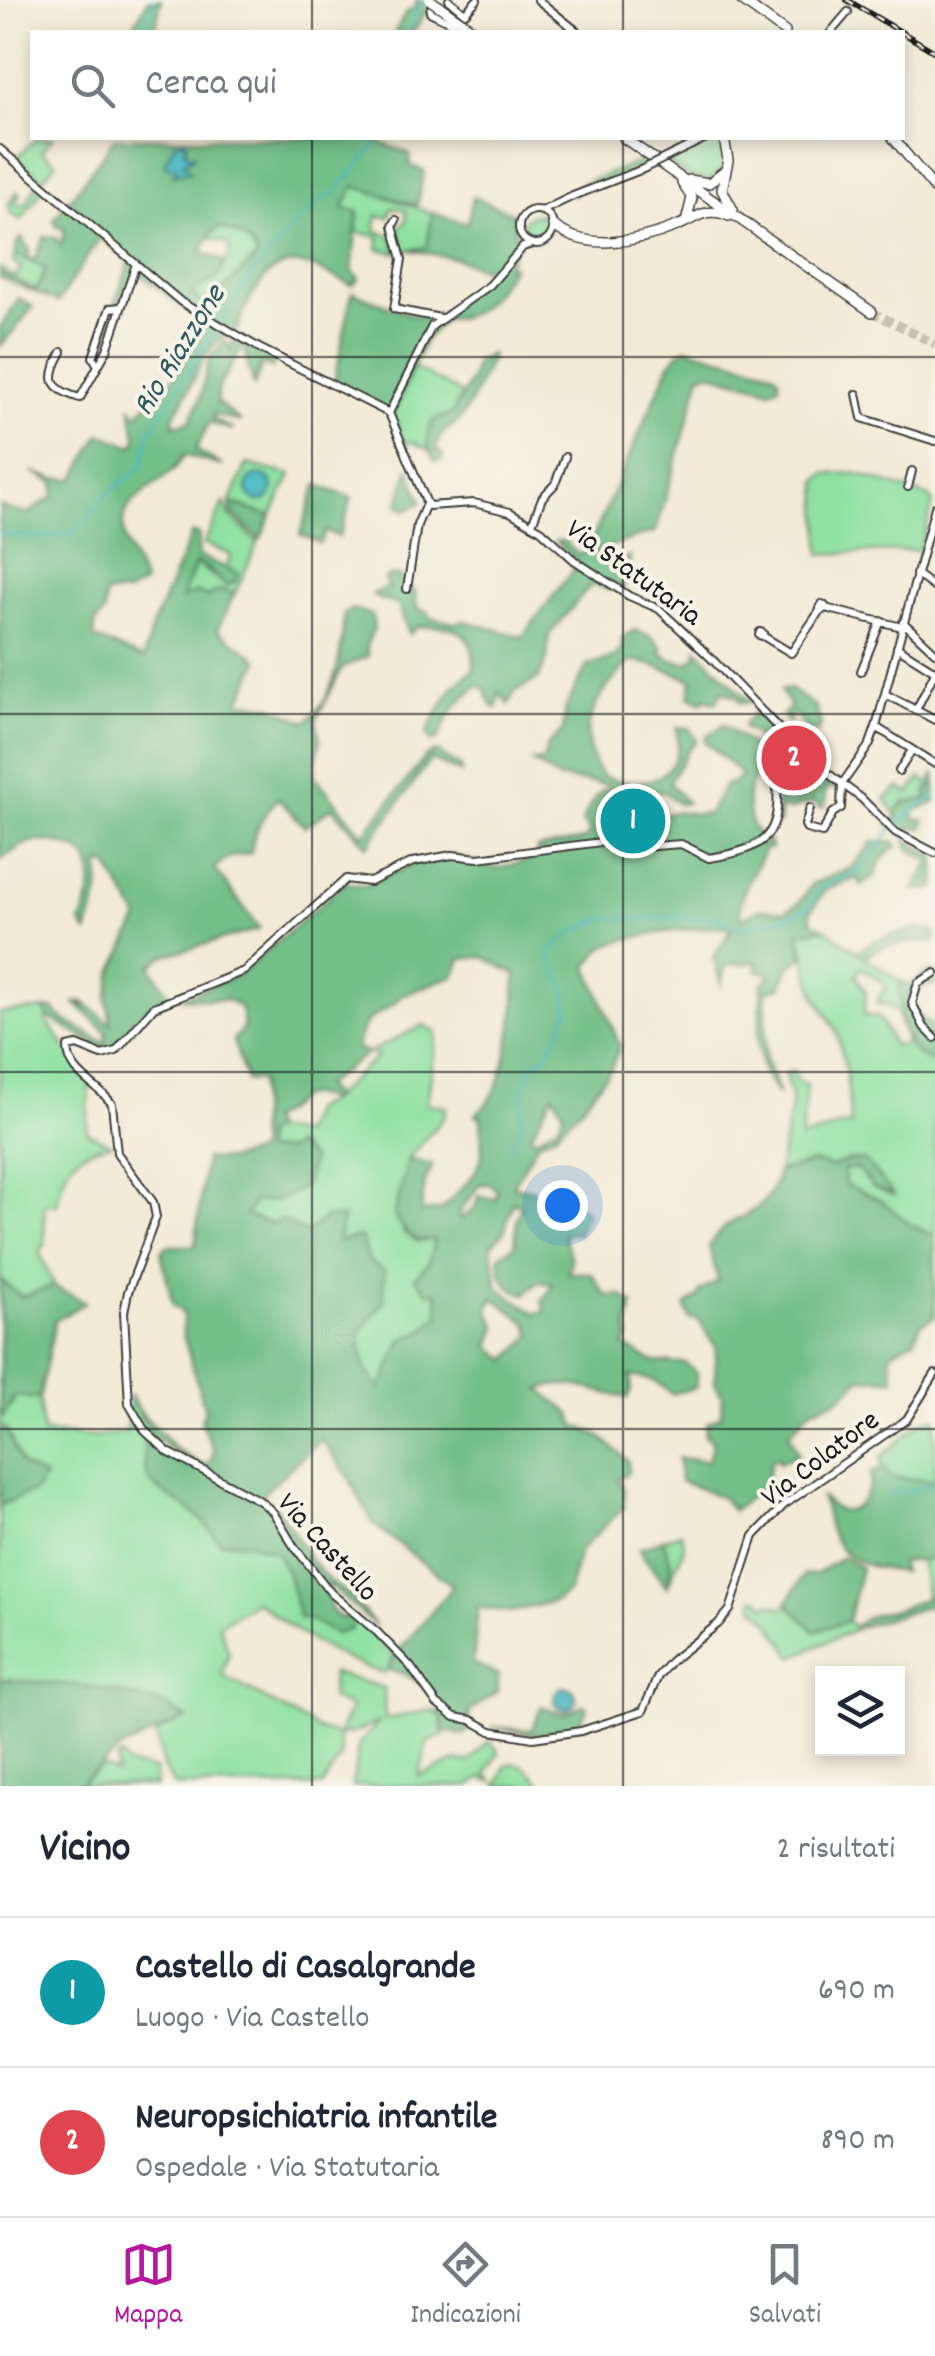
<!DOCTYPE html>
<html lang="it">
<meta charset="utf-8">
<style>
body{margin:0;font-family:Dekko,sans-serif;background:#f6f6f7;color:#1f2937}
.controls{position:absolute;right:30px;bottom:30px;display:grid;overflow:hidden;border-radius:0px;box-shadow:0 5px 15px #0003}
.controls button{width:90px;height:90px;display:grid;place-items:center;padding:0;border:0;border-bottom:2px solid #e0e1e3;background:#fff;color:#1f2937;font:50px sans-serif}
.you{position:absolute;left:562px;top:1205px;width:35px;height:35px;margin:-25px;border:8px solid #fff;border-radius:50%;background:#1a73e8;box-shadow:0 0 0 15px #1a73e833}
.badge{display:grid;place-items:center;width:65px;height:65px;border-radius:50%;background:#b5179e;color:#fff;font-size:32px;font-weight:700}
.pin{position:absolute;translate:-50% -50%;border:5px solid #fff;box-shadow:0 2px 10px #0006}
.list{margin:0;padding:0;list-style:none}
h2{display:flex;justify-content:space-between;align-items:center;height:130px;margin:0;padding:0 40px;font-size:42px}
h2 small{font-size:32px;font-weight:400;color:#747a83}
.list li{display:grid;grid-template-columns:65px 1fr auto;gap:30px;align-items:center;box-sizing:border-box;height:150px;padding:0 40px;border-top:2px solid #e0e1e3}
.list b{display:block;font-size:38px;white-space:nowrap}
.list p{margin:0;font-size:32px;white-space:nowrap;color:#747a83}
.list em{font-size:32px;font-style:normal;color:#747a83}
.icon{flex:none;width:55px;height:55px;fill:none;stroke:currentColor;stroke-width:2;stroke-linecap:round;stroke-linejoin:round}
.map{position:relative;flex:none;width:935px;height:1786px;overflow:hidden}
.search{position:absolute;background:#fff;box-shadow:0 5px 15px #0003;left:30px;right:30px;top:30px;height:110px;display:flex;align-items:center;gap:25px;box-sizing:border-box;padding:0 35px;border-radius:0px;color:#747a83;font-size:38px}
.sheet{height:430px;background:#fff}
nav{display:flex;justify-content:space-around;align-items:center;box-sizing:border-box;height:140px;border-top:2px solid #e0e1e3;background:#fff;font-size:28px;color:#747a83}
nav a{display:grid;justify-items:center;gap:5px}
nav .on{color:#b5179e}
.map>svg:first-child{display:block}
.green{fill:#8ee1a2;stroke:#557e5f;stroke-width:2.5;fill-rule:evenodd}
.forest{fill:#72bf88;stroke:#476e52;stroke-width:2.5;fill-rule:evenodd}
.water{fill:#4ab9c2;stroke:#336a6f;stroke-width:2.5}
.lines{fill:none;stroke-linecap:round;stroke-linejoin:round}
.stream{stroke:#4ab9c2;stroke-width:2.5}
.minor-tunnel{stroke:#c7c1af;stroke-width:6;stroke-dasharray:6 3;stroke-linecap:butt}
.major-tunnel{stroke:#c7c1af;stroke-width:9;stroke-dasharray:9 4.5;stroke-linecap:butt}
.minor-casing{stroke:#3c3b38;stroke-width:10}
.major-casing{stroke:#3c3b38;stroke-width:12}
.minor{stroke:#fff;stroke-width:6}
.major{stroke:#fff;stroke-width:9}
.rail-casing{stroke:#1c1c1c;stroke-width:6}
.rail{stroke:#f7f3e8;stroke-width:2.5;stroke-dasharray:8;stroke-linecap:butt}
.minor-bridge-casing{stroke:#3c3b38;stroke-width:10;stroke-linecap:butt}
.major-bridge-casing{stroke:#3c3b38;stroke-width:12;stroke-linecap:butt}
.minor-bridge{stroke:#fff;stroke-width:6}
.major-bridge{stroke:#fff;stroke-width:9}
.grid{fill:none;stroke:#1c1c1c;stroke-width:2.5;stroke-opacity:0.55}
.labels{text-anchor:middle;stroke-width:8;stroke-linejoin:round;paint-order:stroke}
.street-label{font-size:30px;fill:#1c1c1c;stroke:#f7f3e8}
.water-label{font-size:32px;font-style:italic;fill:#2e5b5e;stroke:#f7f3e8}
</style>
<div class="map">
<svg width="935" height="1786" viewBox="0 0 935 1786">
<rect width="100%" height="100%" fill="#f7f3e8"/>
<filter id="ink" filterUnits="userSpaceOnUse"><feTurbulence type="fractalNoise" baseFrequency=".01" numOctaves="2"/><feDisplacementMap in="SourceGraphic" scale="20" xChannelSelector="R" yChannelSelector="G"/><feConvolveMatrix kernelMatrix="1 2 1 2 8 2 1 2 1" color-interpolation-filters="sRGB"/></filter>
<filter id="wash" filterUnits="userSpaceOnUse"><feTurbulence type="fractalNoise" baseFrequency=".0048" numOctaves="4" result="noise"/><feDisplacementMap in="SourceGraphic" scale="40" xChannelSelector="R" yChannelSelector="G"/><feGaussianBlur stdDeviation="2.25" result="paint"/><feColorMatrix in="noise" values="0 0 0 0 0 0 0 0 0 0 0 0 0 0 0 0 0 1.4 0 .05"/><feComposite in="paint" operator="in"/></filter>
<g filter="url(#wash)">
<rect width="100%" height="100%" fill="#f2ead4"/>
<path class="green" d="M36,138H52L42,151L57,163L42,179L16,158Z
M713,140L720,144C730,160 722,169 710,180L691,178L667,162Z
M645,160L650,163L569,195L583,183Z
M36,185L43,189L21,220L11,214L9,203L17,192L20,194L15,202L21,205L28,201Z
M354,186L432,213L427,248L402,250L399,228L406,221V210L392,208L389,217L377,216L376,231L392,236L397,253L378,249L379,237L356,232L358,212L343,208Z
M523 227a13 13 0 1 1 26 0a13 13 0 1 1-26 0Z
M219,227C235,233 253,239 257,257L214,299L203,304L191,293L219,276L230,252L228,244L208,237Z
M16,255L46,269L37,290L1,274L0,268L16,277L21,267L13,262Z
M413,367L462,394L452,414C431,420 428,426 428,449L410,441L405,447L394,414Z
M247,464L291,475L271,516L230,503Z
M855,473L930,497L933,503L920,550L821,554L818,480L825,474Z
M224,503L230,516L258,543L235,593L219,590L208,597L181,600L196,563L227,586L237,573L226,568L231,555L204,544Z
M935,775V784L927,790L928,799L904,803L895,813L885,799L900,787L908,794L921,778L929,784Z
M825,929L900,981C900,1010 899,1058 935,1061V1236L912,1226L880,1200L845,1185L843,1169L857,1168L874,1188L894,1195L850,1160L832,1167L814,1162L778,1172L792,1102L785,1074L793,1070L798,1083L807,1085L801,1139L840,1126H851L846,1070L836,1030L815,995L799,932ZM861,968L880,980L885,987L876,1004H887L897,1012L907,1044L894,1046L878,1016H864L866,992L856,975Z
M44,1009L49,1018L46,1020L90,1080L87,1132L110,1144C70,1151 64,1169 57,1205L44,1204L45,1245L39,1251L54,1286L21,1297L0,1279V1013Z
M424,1025L437,1033L427,1104L446,1106L444,1117L408,1159L403,1232L418,1242L434,1240C427,1268 438,1287 440,1316L423,1331L402,1340L380,1390L365,1369L359,1333L383,1301L361,1238L337,1241L342,1218H325L306,1233L281,1220L273,1224L246,1216L253,1202L278,1200L288,1150L263,1152L264,1135L273,1130L301,1134L312,1110L330,1100L378,1056L368,1053Z
M130,1395L152,1435L144,1438C144,1489 147,1481 186,1507C199,1515 210,1531 221,1542H248L277,1552L288,1574L299,1618L310,1619L336,1634L353,1616L395,1656L388,1670L382,1673C333,1657 296,1633 256,1601L219,1625L229,1653L222,1675L322,1731L338,1735L351,1707L331,1699L332,1673L384,1688L385,1719L432,1710L442,1717L443,1735L428,1743L419,1776L457,1761L469,1762L489,1741L499,1752L486,1774L492,1781L481,1778L470,1786H352L359,1744L380,1721L356,1732L338,1735L341,1756L322,1786H175L163,1767L156,1734L186,1717L92,1687L0,1679V1504L33,1492L7,1430L0,1426V1415L12,1405L15,1396L39,1399L43,1433L97,1437L126,1432Z
M935,1418V1481L891,1477L882,1467L881,1457L922,1421Z
M681,1533L684,1548L667,1587L671,1563L663,1539Z
M935,1558V1596L927,1598L920,1559Z
M754,1598H759L765,1606L769,1603L782,1608L789,1605L814,1631L848,1621L856,1629L793,1657L769,1621L754,1607Z
M121,1756L127,1765L154,1770L156,1786L79,1785L102,1766L116,1773L117,1758Z
M514,1763L526,1767L543,1786H497L506,1766Z"/>
<path class="forest" d="M148,0H161L155,32H138L135,23Z
M416,0L427,2L425,14L413,32H395L406,12L416,7Z
M115,138H377V141L410,154V165L424,171L417,206L354,186L343,208L358,212L352,270L359,279L352,285C311,267 284,245 255,291C247,304 241,314 238,329C198,341 197,387 173,416L174,425L190,421L200,399L209,359L225,340L231,351L233,340L244,345L219,386L217,402L241,422L213,414V419L234,430L209,423L196,450L223,466L184,455C169,488 111,494 125,540C129,555 139,568 144,583L128,593L105,594L104,613L95,623L94,638L143,659L152,627L192,533L199,534L198,556L238,573L236,580L227,587L207,568L196,563L182,598L196,592L208,597L219,590L235,593L217,630L259,660L240,701L271,706L306,722C337,696 342,651 344,614L352,609L372,615L374,628L366,646L368,656L343,667L316,720L320,740L314,775L363,835L427,755L437,752L461,767V773L431,759L367,846L332,807L305,827L278,798C264,814 253,831 251,853L230,857L214,868L260,929L163,956L151,966L169,996L143,1011L133,1029L108,1051L49,1018L44,1009H54L58,1016L105,1043L107,1032L74,1002L85,1006L81,1000L111,1024L107,999L112,974L139,918L107,864H100L99,893L87,933L81,923C92,894 105,856 65,845C53,842 39,839 27,843C18,847 9,855 0,860V506C37,520 25,511 54,497V482L32,472L56,479H75L100,434L131,446L137,441L131,407L138,415L158,387L170,383L183,363L182,348L200,320L137,272L124,311L115,303L130,262L100,237L58,302L0,278V269L1,274L37,290L46,269L16,255V244L22,238L30,251L27,257L35,260L44,237H55L61,245L65,230L56,226L54,218L64,208L61,205L71,198ZM183,140L187,144L185,154L194,156L185,160V168L189,171L178,173L177,167L165,163L173,148ZM219,227C235,233 253,239 257,257L214,299L203,304L191,293L219,276L223,261L202,252L211,233Z
M473,197L514,214L517,245L506,266H513C497,290 477,323 446,318L425,340L394,414L334,383L352,292L414,316L440,315L491,272L455,258L410,250L427,247L432,213L467,224Z
M19,298L33,307L0,347V328Z
M246,343L276,359L272,368L262,364L254,386L246,359Z
M687,348L772,371L779,377V385L771,390L708,372L701,375L656,531L596,551L597,559L605,563L630,557L629,576L623,578L624,589L613,584L609,590L592,584L549,635L547,659L538,679L514,692L509,704L499,693L497,708L492,706L485,689L478,685C455,704 449,713 437,740L431,741L426,734L452,688L474,669C476,629 450,623 417,627L409,634L398,604L381,600L372,594L389,588L385,580L388,576H400L404,585L415,592L417,609L429,612L428,617L454,623L466,621L522,637L577,565L556,541H564L578,555L588,549L671,362L678,353Z
M490,354L491,359C480,377 474,402 460,419C449,432 440,428 436,450L442,453L443,460L435,461C428,451 423,430 435,419C437,418 450,415 452,414L471,380L475,363Z
M409,469L422,502L406,510L398,505Z
M317,485L352,498L339,537L326,531L320,543L300,534Z
M230,503L271,516L260,540L232,513Z
M635,630L652,637L662,647L660,652L671,660L689,663L697,655V649L750,702L741,703L736,696L722,691L716,703L704,698L702,703L689,696L692,680C679,675 644,659 632,662C624,663 621,672 616,677C589,707 576,739 602,776C630,787 668,786 677,752C680,743 676,736 677,727L689,728L697,741L688,750L669,783L687,803L678,804L665,792L635,790L620,799L608,798L603,806L615,807L620,814H608L611,830H623L630,839L642,841C651,834 652,827 658,820C673,803 692,818 709,813L725,785L734,783L742,775L705,741L706,736L724,725L758,750L763,745L752,732L744,728L745,722L758,709L776,729L773,740L774,778L771,782L757,775C743,788 746,817 756,832L761,834L759,846L769,840L771,848L765,849C755,872 736,893 741,919L759,909L786,911L799,903L812,884L851,868L873,842H893L898,846C886,854 878,861 876,875L861,885L857,878L825,890L810,913L812,922L825,929L799,932L803,957L788,967L782,987L766,991V1060L779,1095L764,1074L758,1042L762,984L769,978V973L756,970L759,962L726,965L721,984L713,958L732,928C709,925 621,936 603,948C597,952 592,961 588,967L620,1046L611,1069L579,1110L556,1133L538,1142L513,1186L534,1190L538,1200L570,1199L587,1212L578,1234H563L571,1259L569,1273H591L606,1296L621,1295L633,1304L628,1324L629,1339L624,1346L654,1362L685,1363L696,1372L697,1387L672,1394L654,1380L630,1376L632,1389L628,1398C598,1393 569,1377 540,1390L570,1413L576,1426L599,1435L628,1461V1473L618,1480L624,1490V1507L580,1550L569,1590L556,1601L510,1612L478,1607L473,1663L498,1675L497,1692L470,1711L468,1731L463,1735L443,1731C442,1721 441,1706 436,1699C428,1685 402,1671 388,1670L392,1659L453,1586L374,1525L348,1476L321,1439L260,1496L277,1507L310,1559L331,1583L350,1594L376,1626L329,1585L327,1595L332,1611L343,1619L347,1611L353,1616L351,1629L336,1634L310,1620L299,1618L288,1574L277,1553L248,1542H221C210,1531 199,1515 186,1507C147,1481 144,1489 144,1437L184,1466L195,1468L152,1435L134,1405L176,1449L203,1465L210,1462L214,1451L201,1422L205,1410L183,1334V1313L173,1305L161,1252L167,1246H195L205,1159L228,1160L258,1152L260,1080H246L233,1040L244,1027L241,1008L228,1000L181,998L240,974L345,883L365,885L414,864L451,855L496,869L536,858L537,849L584,840L590,833L582,821C590,809 592,794 608,788V785L557,778L532,762L543,761L547,746L563,731L566,707L587,666L614,657L622,649V638ZM483,957L517,975C513,988 517,1001 514,1014C509,1044 502,1099 475,1114L481,1118L482,1158L473,1176L441,1210L421,1212L425,1182L433,1165L408,1159L394,1216C405,1234 413,1242 434,1240L429,1262L415,1278L428,1292L438,1293L439,1316L423,1331L402,1340L380,1389L365,1369L359,1333L384,1301V1271L368,1260L361,1237L337,1241L343,1218H325L306,1233L281,1220L273,1224L246,1216L253,1202L278,1200L304,1187L312,1160L295,1145L288,1150L264,1151V1135L273,1130L269,1120C299,1107 291,1087 330,1100L334,1097L323,1086L368,1053L357,1049C362,1009 388,1015 404,994C422,990 436,979 454,977L461,959ZM553,1094L564,1112L558,1125L534,1139L531,1135ZM480,1184H489L498,1191L495,1199L478,1196L475,1208L460,1219V1211ZM513,1201L521,1207L517,1217L515,1245L500,1255C498,1275 505,1289 525,1294L538,1282L553,1284L542,1301L545,1311L535,1313L498,1288L491,1246L504,1232ZM494,1298L528,1324L532,1335L507,1360L490,1346L497,1327L488,1309Z
M790,689L815,706L821,725L818,732L808,730L794,713L789,718L790,724L783,715L791,706L780,690Z
M815,775L837,784L838,789L826,788L825,806L819,808L814,802L789,810L781,808L779,823H776L778,794L791,797L797,792L805,795Z
M935,784V803L914,811V819L924,820L923,828H911L906,835L888,823L898,816L895,813L904,803L928,799L927,790Z
M906,840L935,855V888L914,890L931,861L910,850Z
M919,929L935,931V941C916,941 879,944 865,957L857,952C876,937 895,933 919,929Z
M927,972H935V984L922,986L915,995L909,994V1007L935,1029V1061C899,1058 900,1010 900,981L910,986Z
M850,1160L865,1161L895,1196L874,1188L857,1168L844,1169L845,1185L880,1200L912,1226L935,1236V1317L921,1324L914,1340L890,1353L894,1379L861,1378L839,1399L811,1409L789,1434L799,1454L779,1463L778,1457L771,1461L766,1484L733,1510L721,1497L680,1481L678,1458L708,1461L713,1441L705,1436L707,1423L721,1416L722,1395L715,1383L716,1347L698,1319H690L685,1306L698,1297L700,1291L718,1281L709,1246C734,1204 763,1227 778,1172L814,1162L832,1167Z
M0,1279L21,1297L54,1286L85,1302L55,1321L39,1399L15,1396L3,1416L0,1415Z
M0,1426L7,1430L22,1466L45,1477L34,1492L3,1504H0Z
M882,1467L891,1477L935,1481V1558L901,1562L902,1572C871,1567 841,1563 829,1528C825,1516 827,1508 820,1497C825,1500 834,1510 842,1511C860,1513 872,1488 871,1473Z
M663,1539L671,1563L667,1587L638,1549Z
M843,1557L861,1568L848,1621L814,1631L787,1602L804,1575L816,1574Z
M935,1596V1604L860,1627L855,1626C876,1609 883,1615 903,1607C915,1603 923,1598 935,1596Z
M0,1679L92,1687L160,1703L187,1718L120,1749L77,1786H0Z
M582,1705L588,1707L580,1722L589,1723L537,1735L492,1727L532,1730L541,1707C556,1714 568,1716 582,1705Z"/>
<path class="water" d="M186,139L185,153L194,156L184,163L190,172L173,175L177,167L165,166V163L175,143Z
M247 488a13 13 0 1 1 26 0a13 13 0 1 1-26 0Z
M554 1698a11 11 0 1 1 22 0a11 11 0 1 1-22 0Z"/>
<g class="lines">
<path class="stream" d="M141,32L154,0
M408,32L421,0
M0,535L41,537L72,533L102,499L143,465L149,433L250,277L287,232L322,198L335,193L374,147L373,138
M510,1147L522,1122V1094L531,1066L548,1053L568,1012L564,985L549,958L553,948L576,930L603,919L718,917L741,927L795,915L807,907L822,887L860,870L896,824L935,796
M889,1495L935,1484"/>
</g>
</g>
<g filter="url(#ink)">
<g class="lines">
<path class="minor-tunnel" d="M848,12L854,0"/>
<path class="major-tunnel" d="M872,312L935,344"/>
<defs>
<path id="minor" d="M449,0L465,13L477,0
M538,0L578,32
M432,1L430,12L454,24L458,32
M831,32L848,12
M0,149L181,302L261,349L389,413L428,506L474,503L510,512L541,530L574,560L629,596L659,609L711,658L806,757L861,798L895,832L935,853
M673,154L706,138
M519 227a17 17 0 1 1 34 0a17 17 0 1 1-34 0Z
M542,211L573,196L643,169
M396,220L393,226L402,259L394,309L440,318
M62,352C47,378 49,389 80,398L107,350L136,264
M98,366L93,357L110,308L121,307
M857,394L862,418L935,441
M389,413L432,326L490,285L523,247L532,244
M908,487L912,471
M532,524L542,498L555,484L565,457
M916,574L935,588
M407,589L417,525L426,504
M822,604L825,606L823,610L820,608Z
M825,608L902,627
M903,622L935,652
M760,632L763,633L762,636L759,635Z
M763,636L791,653L821,609
M897,647L935,671
M861,671L881,621
M885,694L935,720
M916,710L935,672
M876,727L935,764
M779,730C773,744 775,761 776,776C783,836 766,849 709,858L681,844L641,847L601,842L478,858L452,855L413,862L370,882L346,879L244,971L154,1007L116,1051L102,1055L77,1045L68,1047C68,1075 98,1084 112,1104L117,1153L153,1202L156,1217L128,1292L124,1312L129,1404L145,1431L168,1452L260,1501L273,1512L293,1545L331,1593L377,1632L410,1666L437,1704L455,1717L471,1720L491,1731L533,1738L581,1731L643,1711L658,1676L671,1661L718,1624L730,1610L754,1536L784,1505L907,1419L935,1374
M899,771L912,750
M810,808L805,825L807,829L822,833L833,813L841,808L842,784L870,744L876,727L935,507
M935,973L918,983L912,1003L924,1027L935,1038"/>
<path id="major" d="M741,0L785,32
M439,6L476,32
M624,138L872,312
M724,138L728,160L722,190L733,210
M893,138L935,189
M689,180L709,183L724,171
M682,183L692,198L687,218
M553,225C586,253 640,241 677,226C697,218 706,206 729,216"/>
</defs>
<use href="#minor" class="minor-casing"/>
<use href="#major" class="major-casing"/>
<use href="#minor" class="minor"/>
<use href="#major" class="major"/>
<defs>
<path id="rail" d="M847,0L935,52"/>
</defs>
<use href="#rail" class="rail-casing"/>
<use href="#rail" class="rail"/>
<defs>
<path id="minor-bridge" d="M643,169L673,154"/>
<path id="major-bridge" d="M430,0L439,6"/>
</defs>
<use href="#minor-bridge" class="minor-bridge-casing"/>
<use href="#major-bridge" class="major-bridge-casing"/>
<use href="#minor-bridge" class="minor-bridge"/>
<use href="#major-bridge" class="major-bridge"/>
</g>
</g>
<path class="grid" d="M312,0V32M623,0V32M312,138V1786M623,138V1786M0,357H935M0,714H935M0,1072H935M0,1429H935"/>
<g class="labels">
<g class="street-label">
<text transform="translate(635 571) rotate(36)" y="10">Via Statutaria</text>
<text transform="translate(819 1457) rotate(-37)" y="10">Via Colatore</text>
<text transform="translate(329 1546) rotate(48)" y="10">Via Castello</text>
</g>
<g class="water-label">
<text transform="translate(177 349) rotate(-58)" y="11">Rio Riazzone</text>
</g>
</g>
</svg>
<div class="controls">
<button><svg class="icon" aria-label="layers" viewBox="0 0 24 24"><path d="M12 4l9 5-9 5-9-5zM3 14l9 5 9-5"/></svg></button>
</div>
<div class="you"></div>
<div class="pin badge" style="left:633px;top:821px;background:#0f9aa8">1</div>
<div class="pin badge" style="left:794px;top:758px;background:#e0444e">2</div>
<div class="search"><svg class="icon" aria-label="search" viewBox="0 0 24 24"><circle cx="10" cy="10" r="6"/><path d="M15 15l6 6"/></svg>Cerca qui</div>
</div>
<section class="sheet">
<h2>Vicino<small>2 risultati</small></h2>
<ul class="list">
<li><span class="badge" style="background:#0f9aa8">1</span><div><b>Castello di Casalgrande</b><p>Luogo · Via Castello</p></div><em>690 m</em></li>
<li><span class="badge" style="background:#e0444e">2</span><div><b>Neuropsichiatria infantile</b><p>Ospedale · Via Statutaria</p></div><em>890 m</em></li>
</ul>
</section>
<nav>
<a class="on"><svg class="icon" aria-label="map" viewBox="0 0 24 24"><path d="M3 6l6-2 6 2 6-2v14l-6 2-6-2-6 2zM9 4v14M15 6v14"/></svg>Mappa</a>
<a><svg class="icon" aria-label="directions" viewBox="0 0 24 24"><path d="M12 3l9 9-9 9-9-9zM9 14v-3h6M13 9l2 2-2 2"/></svg>Indicazioni</a>
<a><svg class="icon" aria-label="saved" viewBox="0 0 24 24"><path d="M7 4h10v16l-5-4-5 4z"/></svg>Salvati</a>
</nav>
